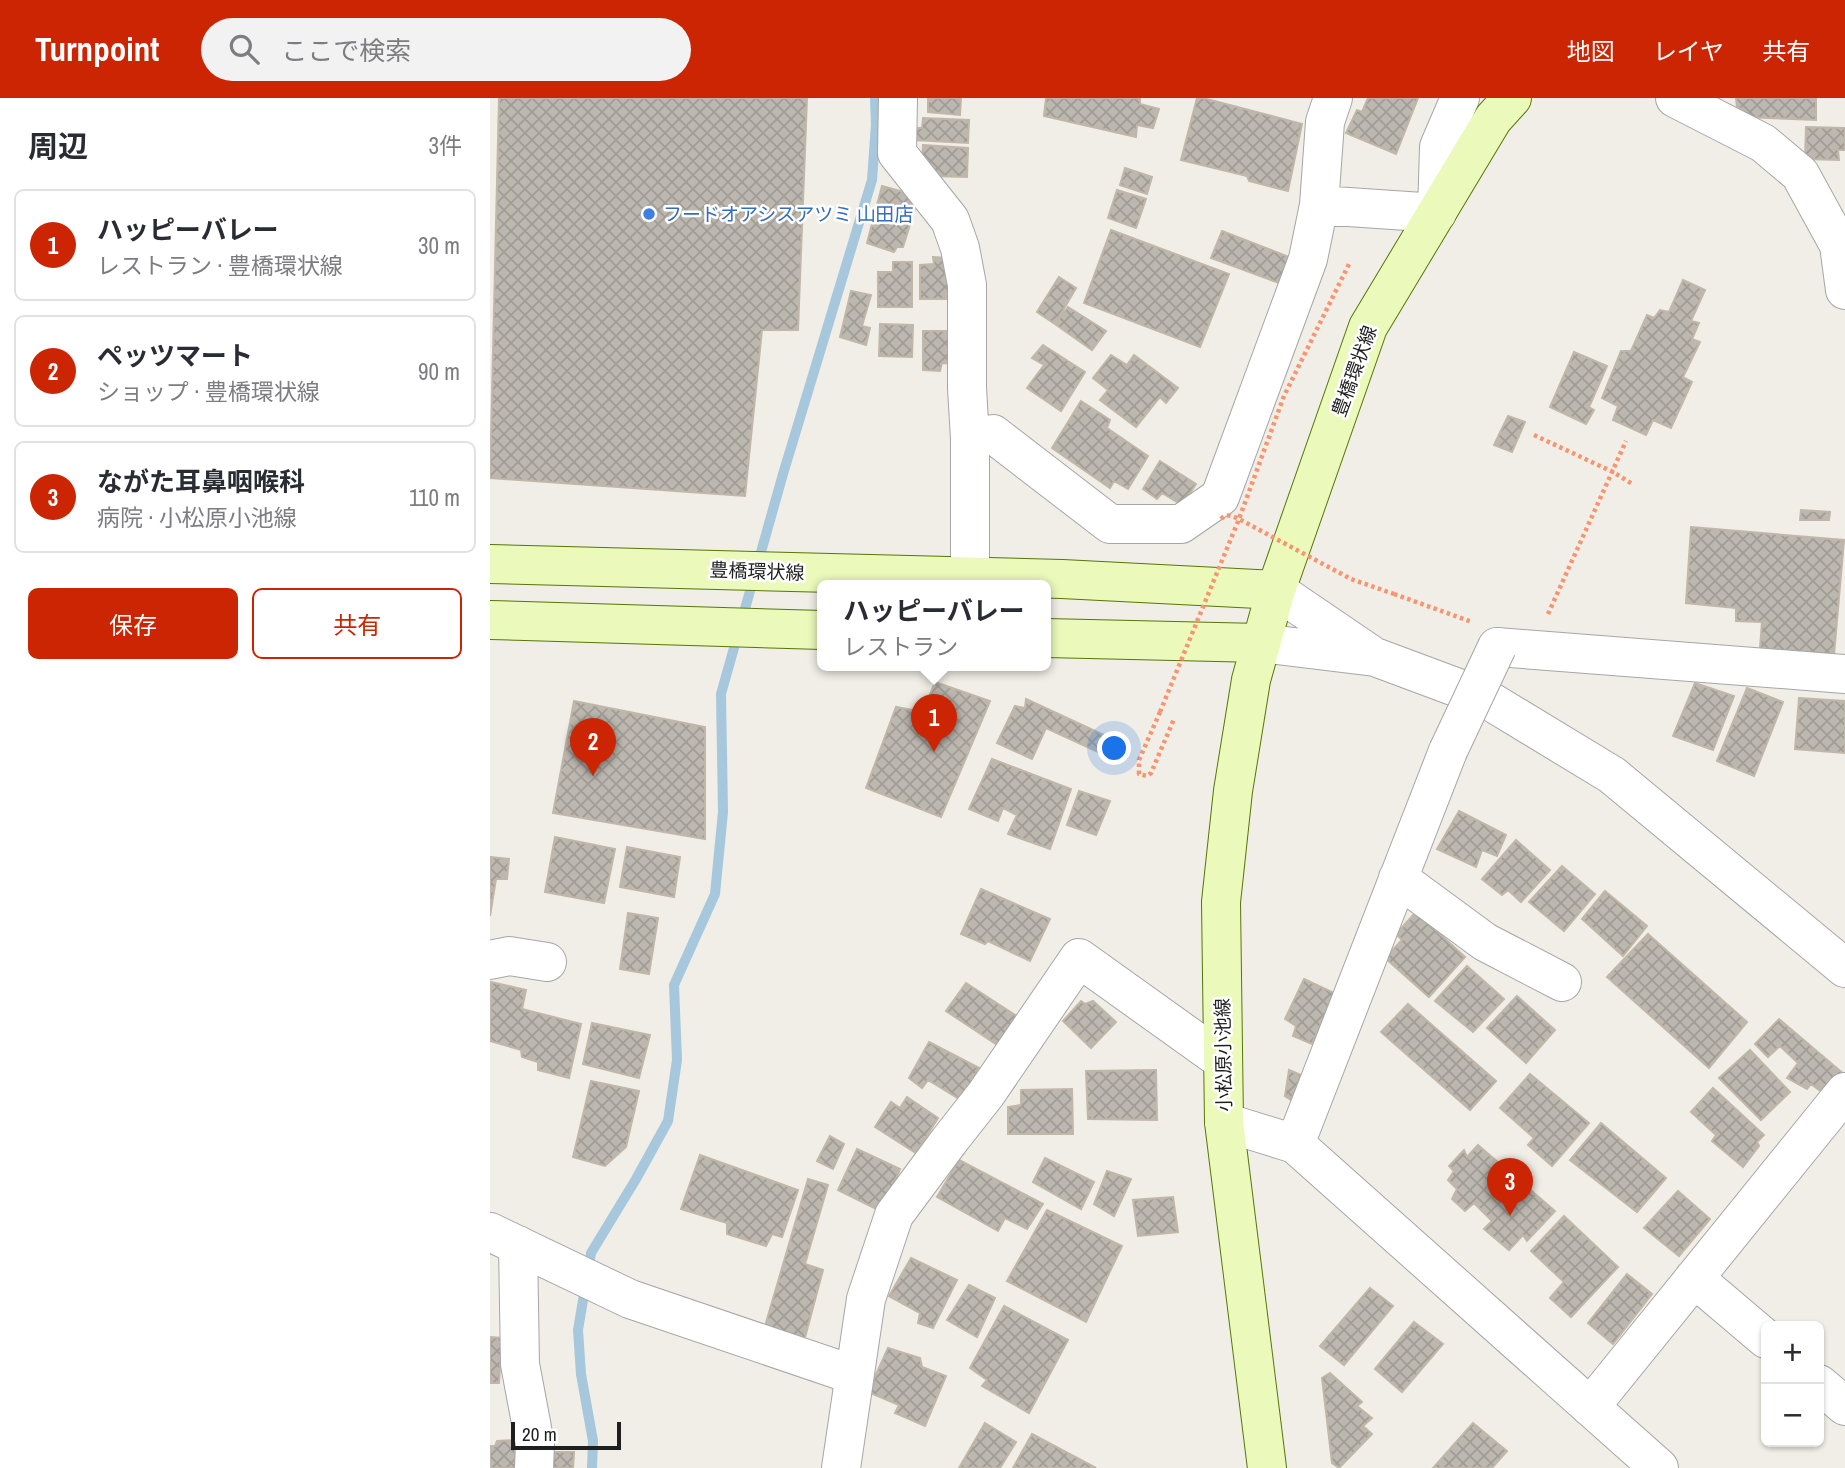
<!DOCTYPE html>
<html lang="ja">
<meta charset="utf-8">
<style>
body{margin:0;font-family:"Archivo Narrow","Noto Sans JP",sans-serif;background:#f2f2f3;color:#2b2b33}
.controls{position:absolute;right:21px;bottom:21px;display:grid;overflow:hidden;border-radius:10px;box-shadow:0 2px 5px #0004}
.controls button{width:63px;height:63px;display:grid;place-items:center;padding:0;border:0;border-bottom:2px solid #e1e1e2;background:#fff;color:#2b2b33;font:35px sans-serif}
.scale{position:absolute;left:21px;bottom:18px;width:110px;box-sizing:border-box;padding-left:7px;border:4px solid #1f1f1f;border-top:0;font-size:19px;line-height:24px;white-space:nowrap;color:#1f1f1f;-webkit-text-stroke:5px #fff;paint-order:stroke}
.you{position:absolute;left:625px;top:651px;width:24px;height:24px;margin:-18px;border:5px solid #fff;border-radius:50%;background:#1a73e8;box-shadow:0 0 0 10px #1a73e833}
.badge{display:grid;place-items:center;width:46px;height:46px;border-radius:50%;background:#cb2503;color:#fff;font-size:23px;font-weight:700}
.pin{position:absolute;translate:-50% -58px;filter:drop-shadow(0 2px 4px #0008)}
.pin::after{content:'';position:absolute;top:37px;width:24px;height:21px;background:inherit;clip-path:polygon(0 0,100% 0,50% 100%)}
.popup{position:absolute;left:327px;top:482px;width:234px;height:91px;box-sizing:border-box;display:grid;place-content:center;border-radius:10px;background:#fff;filter:drop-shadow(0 2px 5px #0005);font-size:23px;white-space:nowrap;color:#7c7c81}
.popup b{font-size:26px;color:#2b2b33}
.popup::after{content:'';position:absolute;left:50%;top:100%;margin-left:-14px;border:14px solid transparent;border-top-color:#fff}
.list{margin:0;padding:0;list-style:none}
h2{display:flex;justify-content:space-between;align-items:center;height:91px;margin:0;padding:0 28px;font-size:30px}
h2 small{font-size:23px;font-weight:400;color:#7c7c81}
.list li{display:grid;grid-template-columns:46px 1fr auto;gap:21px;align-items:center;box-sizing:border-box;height:112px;margin:0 14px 14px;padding:0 14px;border:2px solid #e1e1e2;border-radius:10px}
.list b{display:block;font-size:26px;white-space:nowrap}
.list p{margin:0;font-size:23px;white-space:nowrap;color:#7c7c81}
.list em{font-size:23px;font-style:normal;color:#7c7c81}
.actions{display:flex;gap:14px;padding:21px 28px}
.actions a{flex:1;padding:16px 0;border:2px solid #cb2503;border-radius:10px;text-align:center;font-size:24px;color:#cb2503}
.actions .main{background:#cb2503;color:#fff}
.icon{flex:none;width:38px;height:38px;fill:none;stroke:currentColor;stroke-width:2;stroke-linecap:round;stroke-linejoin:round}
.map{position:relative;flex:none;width:1355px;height:1370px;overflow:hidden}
header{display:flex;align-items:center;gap:42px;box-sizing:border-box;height:98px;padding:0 35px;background:#cb2503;color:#fff}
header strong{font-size:33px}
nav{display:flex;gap:38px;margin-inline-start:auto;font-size:24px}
.search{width:490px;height:63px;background:#f2f2f3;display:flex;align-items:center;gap:18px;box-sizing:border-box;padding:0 24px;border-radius:38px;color:#7c7c81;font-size:26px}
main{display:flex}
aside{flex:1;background:#fff}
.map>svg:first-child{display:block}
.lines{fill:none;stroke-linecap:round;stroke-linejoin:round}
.stream{stroke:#a7c7dd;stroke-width:10}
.building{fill:url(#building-cross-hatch);stroke:#c1b7a8;stroke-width:2}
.minor-casing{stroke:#a6a6a6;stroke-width:40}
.tertiary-casing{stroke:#a6a6a6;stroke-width:40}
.secondary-casing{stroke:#577607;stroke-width:40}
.path{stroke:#f8946f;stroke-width:4.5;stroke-dasharray:3.5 3.5;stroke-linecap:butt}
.minor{stroke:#fff;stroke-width:38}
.tertiary{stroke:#fff;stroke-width:38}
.secondary{stroke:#ebf9bb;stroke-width:38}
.minor-bridge-casing{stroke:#a6a6a6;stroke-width:40;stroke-linecap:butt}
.path-bridge{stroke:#f8946f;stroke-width:4.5;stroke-dasharray:3.5 3.5;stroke-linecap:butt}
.minor-bridge{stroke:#fff;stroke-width:38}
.shop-dot{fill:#3f7fe0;stroke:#fff;stroke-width:2.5}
.labels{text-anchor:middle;stroke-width:5;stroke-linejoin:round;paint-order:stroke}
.shop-label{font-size:19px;fill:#366cbe;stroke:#fff;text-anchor:start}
.street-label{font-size:19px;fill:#1f1f1f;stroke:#fff}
</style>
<header>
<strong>Turnpoint</strong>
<div class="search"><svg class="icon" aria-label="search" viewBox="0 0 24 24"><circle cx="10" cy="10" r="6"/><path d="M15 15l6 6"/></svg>ここで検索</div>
<nav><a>地図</a><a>レイヤ</a><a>共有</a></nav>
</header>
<main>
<aside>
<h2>周辺<small>3件</small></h2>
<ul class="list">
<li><span class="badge">1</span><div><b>ハッピーバレー</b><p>レストラン · 豊橋環状線</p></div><em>30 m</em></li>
<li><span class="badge">2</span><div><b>ペッツマート</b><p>ショップ · 豊橋環状線</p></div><em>90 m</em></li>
<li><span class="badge">3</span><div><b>ながた耳鼻咽喉科</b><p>病院 · 小松原小池線</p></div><em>110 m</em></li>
</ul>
<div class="actions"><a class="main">保存</a><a>共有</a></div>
</aside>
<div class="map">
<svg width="1355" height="1370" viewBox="0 0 1355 1370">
<defs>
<pattern id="building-cross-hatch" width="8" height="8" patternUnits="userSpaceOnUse" patternTransform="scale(1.75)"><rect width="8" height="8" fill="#bcb7af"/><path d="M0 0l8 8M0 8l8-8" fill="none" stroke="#a19d96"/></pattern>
</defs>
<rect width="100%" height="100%" fill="#f0eee6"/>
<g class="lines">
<path class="stream" d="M102,1370L103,1343L91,1276L88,1232L101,1155L146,1081L178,1023L187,962L184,887L225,796L233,714L231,596L293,376L382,82L386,26L385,0"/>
</g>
<path class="building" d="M9,0H317L308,232H272L255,398L0,380Z
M438,0H471L470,17L438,14Z
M556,0H650V6L669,11L663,30L647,27L646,39L554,18Z
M707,0H713L812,26L798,93L759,83L757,78L691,62Z
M878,0H928L906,56L856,35L867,12L872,14Z
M1246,0H1326V22L1255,19L1253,11L1247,10Z
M433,20L479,22L478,45L423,42V30H432Z
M1316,29L1355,30V52H1348L1349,62L1315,61Z
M433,47L478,50L477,79L441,78L432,63Z
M635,70L662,79L657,96L630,87Z
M392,88L417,95L427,104L413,149H407L404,154L377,145Z
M627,92L656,101L646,130L618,120Z
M621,132L739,176L710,249L594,205Z
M732,133L799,159L789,185L721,160Z
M443,159L458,160V201H430V167L444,166Z
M403,164H422V209H388V174H403Z
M569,179L586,190L565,226L547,214Z
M1193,182L1215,192L1201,223L1209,225L1202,241L1210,244L1193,279L1202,284L1181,330L1163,322L1156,337L1123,322L1128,308L1112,300L1131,253H1141L1157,217L1164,220L1170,212L1179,214Z
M361,193L381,197L372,228L380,230L376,247L350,239Z
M578,209L616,233L602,252L565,226Z
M390,226L423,227L422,259L389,258Z
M433,233H463V266L452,265L450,273L433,272Z
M553,247L595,274L571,313L537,290L554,267L542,260Z
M1084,254L1117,268L1099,309L1104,312L1096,326L1060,309Z
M621,257L637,267L644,257L688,290L676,305L670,299L646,329L610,302L618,292L603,280Z
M591,303L620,322L617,330L658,358L638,391L624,383L620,390L562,350Z
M1018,318L1035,324L1022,354L1004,347Z
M670,363L706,386L692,407L672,395L667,401L653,391Z
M1311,412L1340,414L1339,422H1310Z
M1201,429L1354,442L1344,557L1270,550L1272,524L1246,523V510L1196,505Z
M445,584L500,603L451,719L376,690L406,609L433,614Z
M1205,585L1244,598L1223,652L1183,638Z
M1257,590L1293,604L1264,678L1227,663Z
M1309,600L1355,603V655L1305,651Z
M536,601L616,638L608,654L556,630L542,661L507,645L525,608L535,610Z
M84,603L215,629V741L63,715Z
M502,661L581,691L560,751L518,736L527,717L513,710L508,723L479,711Z
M589,693L620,703L606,737L577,727Z
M969,713L1016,737L1007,758L992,752L986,769L947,751Z
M65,739L125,751L114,805L55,794Z
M1026,742L1060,772L1031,804L1018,792L1012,797L992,781Z
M137,749L190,759L184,799L130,789Z
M0,759L19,761L17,781H6L0,818Z
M1072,768L1105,796L1074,833L1039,804Z
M491,791L560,821L540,863L498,843L495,846L471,836Z
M1115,793L1157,828L1133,858L1092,821Z
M926,814L975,859L939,899L895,860L912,842L906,836Z
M138,815L168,820L159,876L130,871Z
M1158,836L1257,924L1219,970L1117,879Z
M977,868L1014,901L983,934L945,903Z
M814,881L844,895L822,946L803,938L806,928L795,921Z
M1,884L36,892L32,911L91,926L79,980L48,972V964L32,959L31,952L0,943Z
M476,885L531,921L512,950L456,913Z
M1027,898L1065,932L1036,965L997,930Z
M591,903L595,906L603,903L626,924L601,950L573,923Z
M918,906L1006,983L980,1012L891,934Z
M1289,921L1355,977L1337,998L1321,986L1317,991L1297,980L1308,965L1290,948L1278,959L1265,946Z
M102,925L160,937L149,980L93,966Z
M439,944L489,970L471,1002L438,982L432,990L419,980Z
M1260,952L1300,994L1271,1022L1229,980Z
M666,972L667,1022L598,1021L596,973Z
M799,972L811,977L801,1002L795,998Z
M1040,976L1099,1025L1062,1068L1038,1047L1044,1040L1010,1010Z
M101,983L149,993L136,1049L115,1068L83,1059Z
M1223,990L1274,1037L1267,1044L1269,1048L1253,1069L1222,1043L1226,1037L1201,1014Z
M582,991L583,1036H518V1009L531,1007V992Z
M417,999L448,1020L426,1055L385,1029L401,1004L410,1010Z
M1111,1025L1176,1080L1147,1114L1080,1062Z
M340,1038L354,1046L343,1071L327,1063Z
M988,1047L1065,1113L1037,1143L1033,1137L1019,1152L994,1131L1002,1123L984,1105L975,1113L962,1101L967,1091L958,1082L964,1073L959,1068L974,1052L977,1059Z
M367,1051L410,1071L392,1114L348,1092Z
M210,1057L308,1092L292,1139L282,1136L276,1148L237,1136V1125L191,1111Z
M555,1060L604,1084L591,1111L543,1084Z
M469,1062L553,1106L537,1131L515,1120L508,1133L447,1099Z
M617,1073L641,1081L624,1118L604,1106Z
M318,1081L338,1087L315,1166L333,1172L313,1247L273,1235Z
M1188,1093L1220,1121L1189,1158L1154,1130Z
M683,1099L688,1134L648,1138L643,1102Z
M557,1112L632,1148L596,1224L517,1183Z
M1074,1118L1128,1169L1081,1219L1060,1200L1074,1184L1041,1153Z
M421,1160L467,1182L443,1230L428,1225L430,1215L399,1198Z
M1137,1176L1162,1196L1123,1246L1098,1225Z
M479,1187L505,1200L487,1239L457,1222Z
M880,1190L903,1208L854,1267L830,1248Z
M514,1208L578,1242L539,1315L492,1288L497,1282L480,1270Z
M924,1224L953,1246L912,1294L885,1271Z
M0,1239L12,1240L9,1285H0Z
M398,1250L430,1260L432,1269L456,1278L435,1328L405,1315L409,1307L378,1294Z
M840,1275L872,1304L867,1308L882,1320L873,1328L882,1336L849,1370L842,1365L832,1280Z
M495,1325L526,1344L510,1370H469Z
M983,1325L1017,1353L1002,1370H943Z
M542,1336L606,1370H523Z
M25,1342V1370H0V1348H5L7,1343Z
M62,1354H84L83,1370H61Z"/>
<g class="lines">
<defs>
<path id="minor" d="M408,0L407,55L460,122L470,150L477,187V290L480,341
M843,0L835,24L829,107L947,115L949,49L970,0
M1185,0L1273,45L1310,76L1349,147L1355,192
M480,479V341L503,336L620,426H691L730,399L818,161L829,107
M1007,549L1355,576
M908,780L995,844L1072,884
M0,862L19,858L57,864
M734,1024L805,1046L1169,1370
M805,1046L958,653
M0,1134L140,1201L364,1277
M28,1147L30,1266L45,1346L44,1370
M1204,1180L1276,1241
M1329,1286L1355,1308
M1100,1309L1355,994
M351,1370L376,1201L404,1117L459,1043L496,996L589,860L733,963"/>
<path id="tertiary" d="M786,492L880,556
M770,545L885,559L995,600L1122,677L1355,870"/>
<path id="secondary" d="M0,466L572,481L786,492
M0,522L332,532
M556,540L770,545
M777,1370L734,1024L731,804L743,693L761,582L786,492L878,229L1003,21L1022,0"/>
</defs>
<use href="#minor" class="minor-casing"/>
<use href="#tertiary" class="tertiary-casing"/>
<use href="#secondary" class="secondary-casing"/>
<path class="path" d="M1044,337L1123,374L1144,387
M904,496L982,524
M1058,516L1136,343
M670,614L649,662V676L657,678L661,675L684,621"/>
<use href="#minor" class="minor"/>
<use href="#tertiary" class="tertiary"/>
<use href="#secondary" class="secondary"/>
<defs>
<path id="minor-bridge" d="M958,653L1007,549"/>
</defs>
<use href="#minor-bridge" class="minor-bridge-casing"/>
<path class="path-bridge" d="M731,421C737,415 742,418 749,421L861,481L904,496
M670,614L749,421L794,298L859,166"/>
<use href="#minor-bridge" class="minor-bridge"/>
</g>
<circle class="shop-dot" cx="159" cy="116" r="7"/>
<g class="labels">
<g class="shop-label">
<text x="173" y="123">フードオアシスアツミ 山田店</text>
</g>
<g class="street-label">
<text transform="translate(864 273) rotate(-70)" y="7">豊橋環状線</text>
<text transform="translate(267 473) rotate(2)" y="7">豊橋環状線</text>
<text transform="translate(733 957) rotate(-91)" y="7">小松原小池線</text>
</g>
</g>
</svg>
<div class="controls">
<button>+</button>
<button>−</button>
</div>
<div class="scale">20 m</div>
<div class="you"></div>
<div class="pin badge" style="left:444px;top:654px">1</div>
<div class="popup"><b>ハッピーバレー</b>レストラン</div>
<div class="pin badge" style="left:103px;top:678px">2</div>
<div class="pin badge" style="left:1020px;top:1118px">3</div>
</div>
</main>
